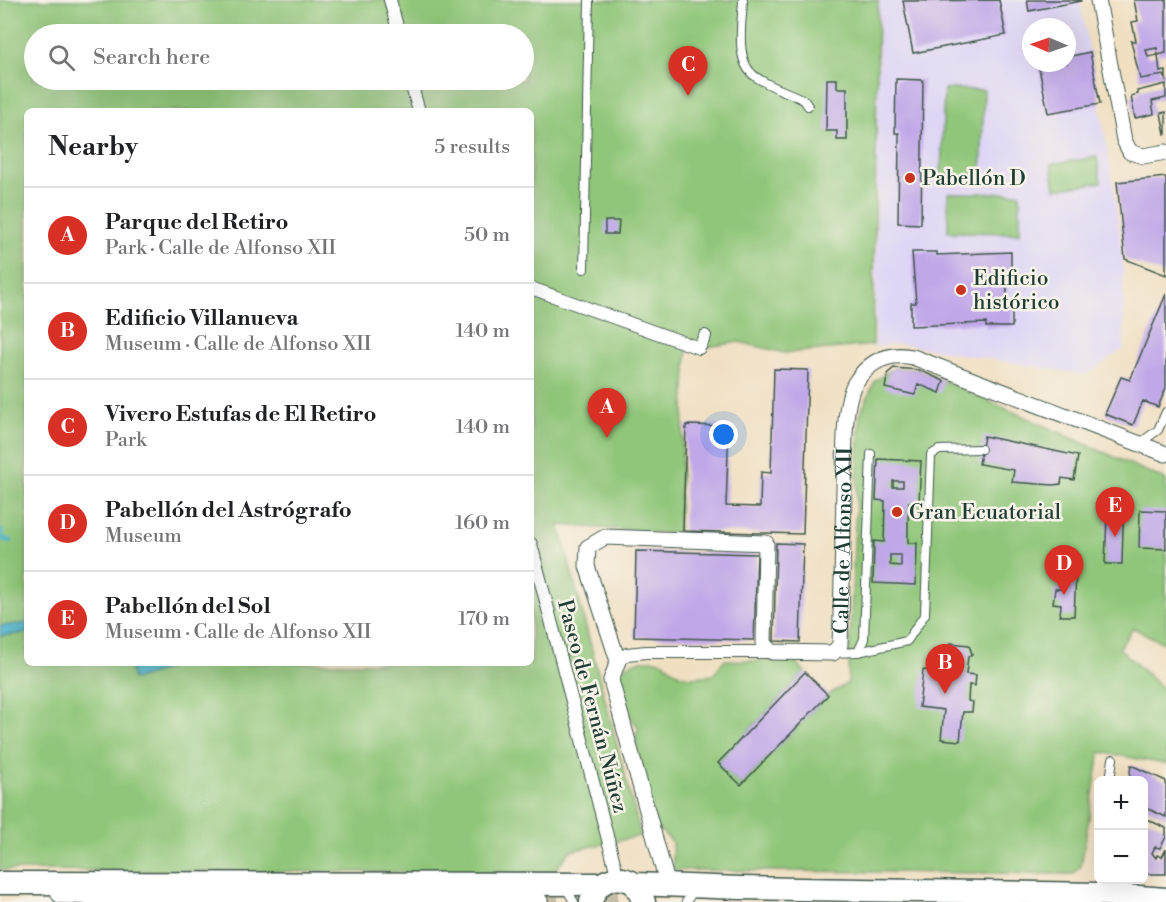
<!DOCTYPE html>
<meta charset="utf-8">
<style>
body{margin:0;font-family:"Libre Bodoni",serif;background:#f6f6f6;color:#202124}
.controls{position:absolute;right:18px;bottom:18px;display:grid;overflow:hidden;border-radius:9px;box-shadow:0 6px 24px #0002}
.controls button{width:54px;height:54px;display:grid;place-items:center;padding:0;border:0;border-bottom:2px solid #e0e0e0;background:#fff;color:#202124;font:30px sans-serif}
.compass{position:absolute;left:1022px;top:18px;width:54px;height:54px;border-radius:50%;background:#fff;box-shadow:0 6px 24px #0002;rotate:272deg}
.you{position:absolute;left:724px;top:435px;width:21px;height:21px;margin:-15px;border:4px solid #fff;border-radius:50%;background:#1a73e8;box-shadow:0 0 0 9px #1a73e833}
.badge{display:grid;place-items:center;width:39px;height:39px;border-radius:50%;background:#d93025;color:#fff;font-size:20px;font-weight:700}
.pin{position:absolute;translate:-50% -50px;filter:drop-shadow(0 2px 3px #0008)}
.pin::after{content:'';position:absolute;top:32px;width:21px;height:18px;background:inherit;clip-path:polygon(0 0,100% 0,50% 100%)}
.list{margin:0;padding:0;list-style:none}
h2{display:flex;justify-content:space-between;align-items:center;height:78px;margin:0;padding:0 24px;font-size:26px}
h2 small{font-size:20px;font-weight:400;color:#757577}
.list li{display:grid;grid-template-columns:39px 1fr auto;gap:18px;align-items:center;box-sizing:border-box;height:96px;padding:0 24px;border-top:2px solid #e0e0e0}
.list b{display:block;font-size:22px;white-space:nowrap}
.list p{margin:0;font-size:20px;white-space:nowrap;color:#757577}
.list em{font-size:20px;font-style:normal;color:#757577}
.icon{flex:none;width:33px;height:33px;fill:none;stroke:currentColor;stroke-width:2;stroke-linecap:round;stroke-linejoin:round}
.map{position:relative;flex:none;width:1166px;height:902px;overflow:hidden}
.search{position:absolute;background:#fff;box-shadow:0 6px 24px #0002;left:24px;top:24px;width:510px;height:66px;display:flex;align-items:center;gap:15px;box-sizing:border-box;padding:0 21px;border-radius:33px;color:#757577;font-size:22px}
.panel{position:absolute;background:#fff;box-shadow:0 6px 24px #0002;left:24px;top:108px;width:510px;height:558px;border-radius:9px}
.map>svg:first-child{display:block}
.built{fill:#dfd5f5;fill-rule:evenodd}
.green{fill:#90c679;stroke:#588256;stroke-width:1.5;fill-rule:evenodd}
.water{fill:#4cb4ca;stroke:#36787f;stroke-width:1.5}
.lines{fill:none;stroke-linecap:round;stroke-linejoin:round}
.stream{stroke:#4cb4ca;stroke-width:4.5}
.building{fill:#c0a7e8;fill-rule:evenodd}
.tertiary-tunnel{stroke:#c6bfa5;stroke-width:20;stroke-dasharray:20 10;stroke-linecap:butt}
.service-casing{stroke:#3e5549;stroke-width:10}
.pedestrian-casing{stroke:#3e5549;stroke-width:14}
.minor-casing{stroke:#3e5549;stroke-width:17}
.tertiary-casing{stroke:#3e5549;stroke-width:22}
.secondary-casing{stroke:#3e5549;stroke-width:25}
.service{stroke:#fff;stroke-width:8}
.pedestrian{stroke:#fff;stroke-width:12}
.minor{stroke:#fff;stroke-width:15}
.tertiary{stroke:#fff;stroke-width:20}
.secondary{stroke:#fff;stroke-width:22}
.poi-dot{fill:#c8321e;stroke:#f7f3e8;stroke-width:2}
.labels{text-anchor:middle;stroke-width:5;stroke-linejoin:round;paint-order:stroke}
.poi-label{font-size:21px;fill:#1f3d34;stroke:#f7f3e8;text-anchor:start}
.street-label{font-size:21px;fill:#1f3d34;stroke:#f7f3e8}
</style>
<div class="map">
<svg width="1166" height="902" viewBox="0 0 1166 902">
<rect width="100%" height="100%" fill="#f7f3e8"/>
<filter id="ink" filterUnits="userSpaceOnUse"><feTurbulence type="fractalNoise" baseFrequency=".0167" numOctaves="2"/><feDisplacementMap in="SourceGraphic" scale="12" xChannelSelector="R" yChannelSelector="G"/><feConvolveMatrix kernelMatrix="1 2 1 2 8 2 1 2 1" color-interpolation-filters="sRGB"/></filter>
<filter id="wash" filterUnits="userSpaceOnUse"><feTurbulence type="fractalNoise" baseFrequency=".008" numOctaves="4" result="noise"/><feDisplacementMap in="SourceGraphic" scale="24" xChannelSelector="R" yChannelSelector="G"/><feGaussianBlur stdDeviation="1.35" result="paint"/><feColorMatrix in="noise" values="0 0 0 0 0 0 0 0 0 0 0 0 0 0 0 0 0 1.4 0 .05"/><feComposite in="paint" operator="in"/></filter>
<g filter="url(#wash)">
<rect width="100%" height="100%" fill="#f0dfc1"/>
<path class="built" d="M879,0H1080L1112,175L1123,259L1124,348L1086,375L901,344L875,347ZM1031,27H1067V63H1031Z"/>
<path class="green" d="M0,0H878L873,345L785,353L739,342L687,350L678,534L559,525L641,836L570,851L553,873L0,870ZM34,34H524V80H34ZM27,111H531V663H27Z
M944,89L984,90L981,178L941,177Z
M1097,157L1101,182L1055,189L1051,164Z
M948,193H1020V233L948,232Z
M894,368L919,370L1166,480V644L1133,628L1119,648L1166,692V764L1100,752L1081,866L1073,874L673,870L672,842L656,826L635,737L639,728L623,707L618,676C625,660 648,657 664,662C682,680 689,678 713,675L724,660L795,662L805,672L718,763L741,785L828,695L848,683L860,415L875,381Z"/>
<path class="water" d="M27,623V633L0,636V626Z
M129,663H169L166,670L133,680Z"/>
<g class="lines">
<path class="stream" d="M1,531L3,539L11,541"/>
</g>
<g id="blocks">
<path class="building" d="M999,0L1006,35L913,53L903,1Z
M1027,0H1081V1L1029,11Z
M1134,0H1166V53L1158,55L1157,48L1146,50L1148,57L1158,55L1160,72L1166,71V81L1164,75L1140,79L1131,41H1136L1132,22L1138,21Z
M1090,52L1100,104L1048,113L1038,63H1067V57Z
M827,79H837V88H847V140H837V131H826Z
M896,79L923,80L921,224L898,223L899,133H895Z
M1166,84V98L1152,101L1154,114L1135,118L1131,96L1138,94L1137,91Z
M1166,112V134H1165L1161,113Z
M1166,177V275L1125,259L1117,182Z
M605,221H619L618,234H605Z
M912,252H937V255L1011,252V276H1007V304H1012V327H986V323L911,326V303H916Z
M1166,294V388L1158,407L1143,401L1133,425L1105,414L1121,377L1130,380Z
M894,368L919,370L944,381L940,393L918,384L915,395L885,388L888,373Z
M774,369L808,370L803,534L683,531L686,425L729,426L726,506L760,507L761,472L771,473Z
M984,436L1078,456L1074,480L1062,478L1061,484L1053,485L1012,482L1014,470L979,464Z
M878,459L921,461L919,502H909L908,523V543H917L916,585L873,583L874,541L884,542L885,501L876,500ZM893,481H903V487H893ZM890,555H901V566L890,565Z
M1108,492L1124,493L1122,564H1105Z
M1140,510L1166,511V549L1139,548Z
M776,543L803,544L800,642L774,641Z
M636,551L757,554L754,640L634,637Z
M1062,573H1076L1074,616H1060L1061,604L1053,603L1055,589H1061Z
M950,643L969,645L972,654L968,657L966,674L976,675L975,686L969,685L968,701L973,702L972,712H963L960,741L941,739L944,710L919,707L923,670L948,672L949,657L946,653L950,650Z
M805,672L828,695L741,785L718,763Z
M1131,765L1166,781V817L1144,807V780H1129Z
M1144,818L1166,828V837L1160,848L1155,847L1152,853L1156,858L1157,855L1162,857L1166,849V874H1144Z"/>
</g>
</g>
<g filter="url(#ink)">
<use href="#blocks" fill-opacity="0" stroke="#3e5549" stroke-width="1.5"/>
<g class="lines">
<path class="tertiary-tunnel" d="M538,902H625"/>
<defs>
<path id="service" d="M743,0C742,23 734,63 756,77C770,87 788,92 804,100L808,106
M584,269L589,0
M1140,443L1158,430L1166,412
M858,652L907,641L925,614L931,455L939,450L981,449
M834,653L858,652L864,639L871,454
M1110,780L1113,759
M566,888L574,902
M686,902L694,890"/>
<path id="pedestrian" d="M390,0L399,34
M410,80L419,111
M531,288L699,348L705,336
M531,544L618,878
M618,661L627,654L646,652H772"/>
<g id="minor">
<path d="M1098,0L1124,140L1130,152L1143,156L1166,152"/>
<path id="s1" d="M668,886L611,680L618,661L587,566L588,547L605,537L766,543L764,643L772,652L833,653L840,645C842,593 843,541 844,488C845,462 842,405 855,383C869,361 888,352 913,357L1166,454"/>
</g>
<path id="tertiary" d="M61,893L234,901L538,902"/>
<path id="secondary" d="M0,883L601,884
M635,884L740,888L1099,894L1166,899
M591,902C596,881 616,872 635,884L644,902"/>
</defs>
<use href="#service" class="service-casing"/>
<use href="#pedestrian" class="pedestrian-casing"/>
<use href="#minor" class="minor-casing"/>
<use href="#tertiary" class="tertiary-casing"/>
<use href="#secondary" class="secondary-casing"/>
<use href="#service" class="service"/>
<use href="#pedestrian" class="pedestrian"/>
<use href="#minor" class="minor"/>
<use href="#tertiary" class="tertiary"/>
<use href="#secondary" class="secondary"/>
</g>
</g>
<g class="poi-dot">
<circle cx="910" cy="178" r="6"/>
<circle cx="961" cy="290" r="6"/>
<circle cx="897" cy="512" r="6"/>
</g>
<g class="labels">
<g class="poi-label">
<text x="922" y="185">Pabellón D</text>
<text x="973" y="285">Edificio<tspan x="973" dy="24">histórico</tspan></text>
<text x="909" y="519">Gran Ecuatorial</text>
</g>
<g class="street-label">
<text dy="7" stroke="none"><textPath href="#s1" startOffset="822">Calle de Alfonso XII</textPath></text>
<text transform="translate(593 706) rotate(75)" y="7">Paseo de Fernán Núñez</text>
</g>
</g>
</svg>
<div class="controls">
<button>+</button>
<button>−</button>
</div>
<svg class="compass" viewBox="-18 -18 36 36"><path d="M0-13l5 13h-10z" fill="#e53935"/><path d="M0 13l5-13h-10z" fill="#757577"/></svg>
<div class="you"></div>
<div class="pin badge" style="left:607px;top:438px">A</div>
<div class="pin badge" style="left:945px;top:694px">B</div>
<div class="pin badge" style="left:688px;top:96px">C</div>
<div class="pin badge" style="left:1064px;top:595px">D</div>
<div class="pin badge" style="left:1115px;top:537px">E</div>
<div class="search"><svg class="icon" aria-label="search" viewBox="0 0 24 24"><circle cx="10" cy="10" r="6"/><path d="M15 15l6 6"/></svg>Search here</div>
<section class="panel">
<h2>Nearby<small>5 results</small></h2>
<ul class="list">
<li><span class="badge">A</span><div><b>Parque del Retiro</b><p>Park · Calle de Alfonso XII</p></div><em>50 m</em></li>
<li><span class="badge">B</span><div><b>Edificio Villanueva</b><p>Museum · Calle de Alfonso XII</p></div><em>140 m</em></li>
<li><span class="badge">C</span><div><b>Vivero Estufas de El Retiro</b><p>Park</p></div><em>140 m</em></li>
<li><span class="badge">D</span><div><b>Pabellón del Astrógrafo</b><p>Museum</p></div><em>160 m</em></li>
<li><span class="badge">E</span><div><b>Pabellón del Sol</b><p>Museum · Calle de Alfonso XII</p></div><em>170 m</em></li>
</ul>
</section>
</div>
